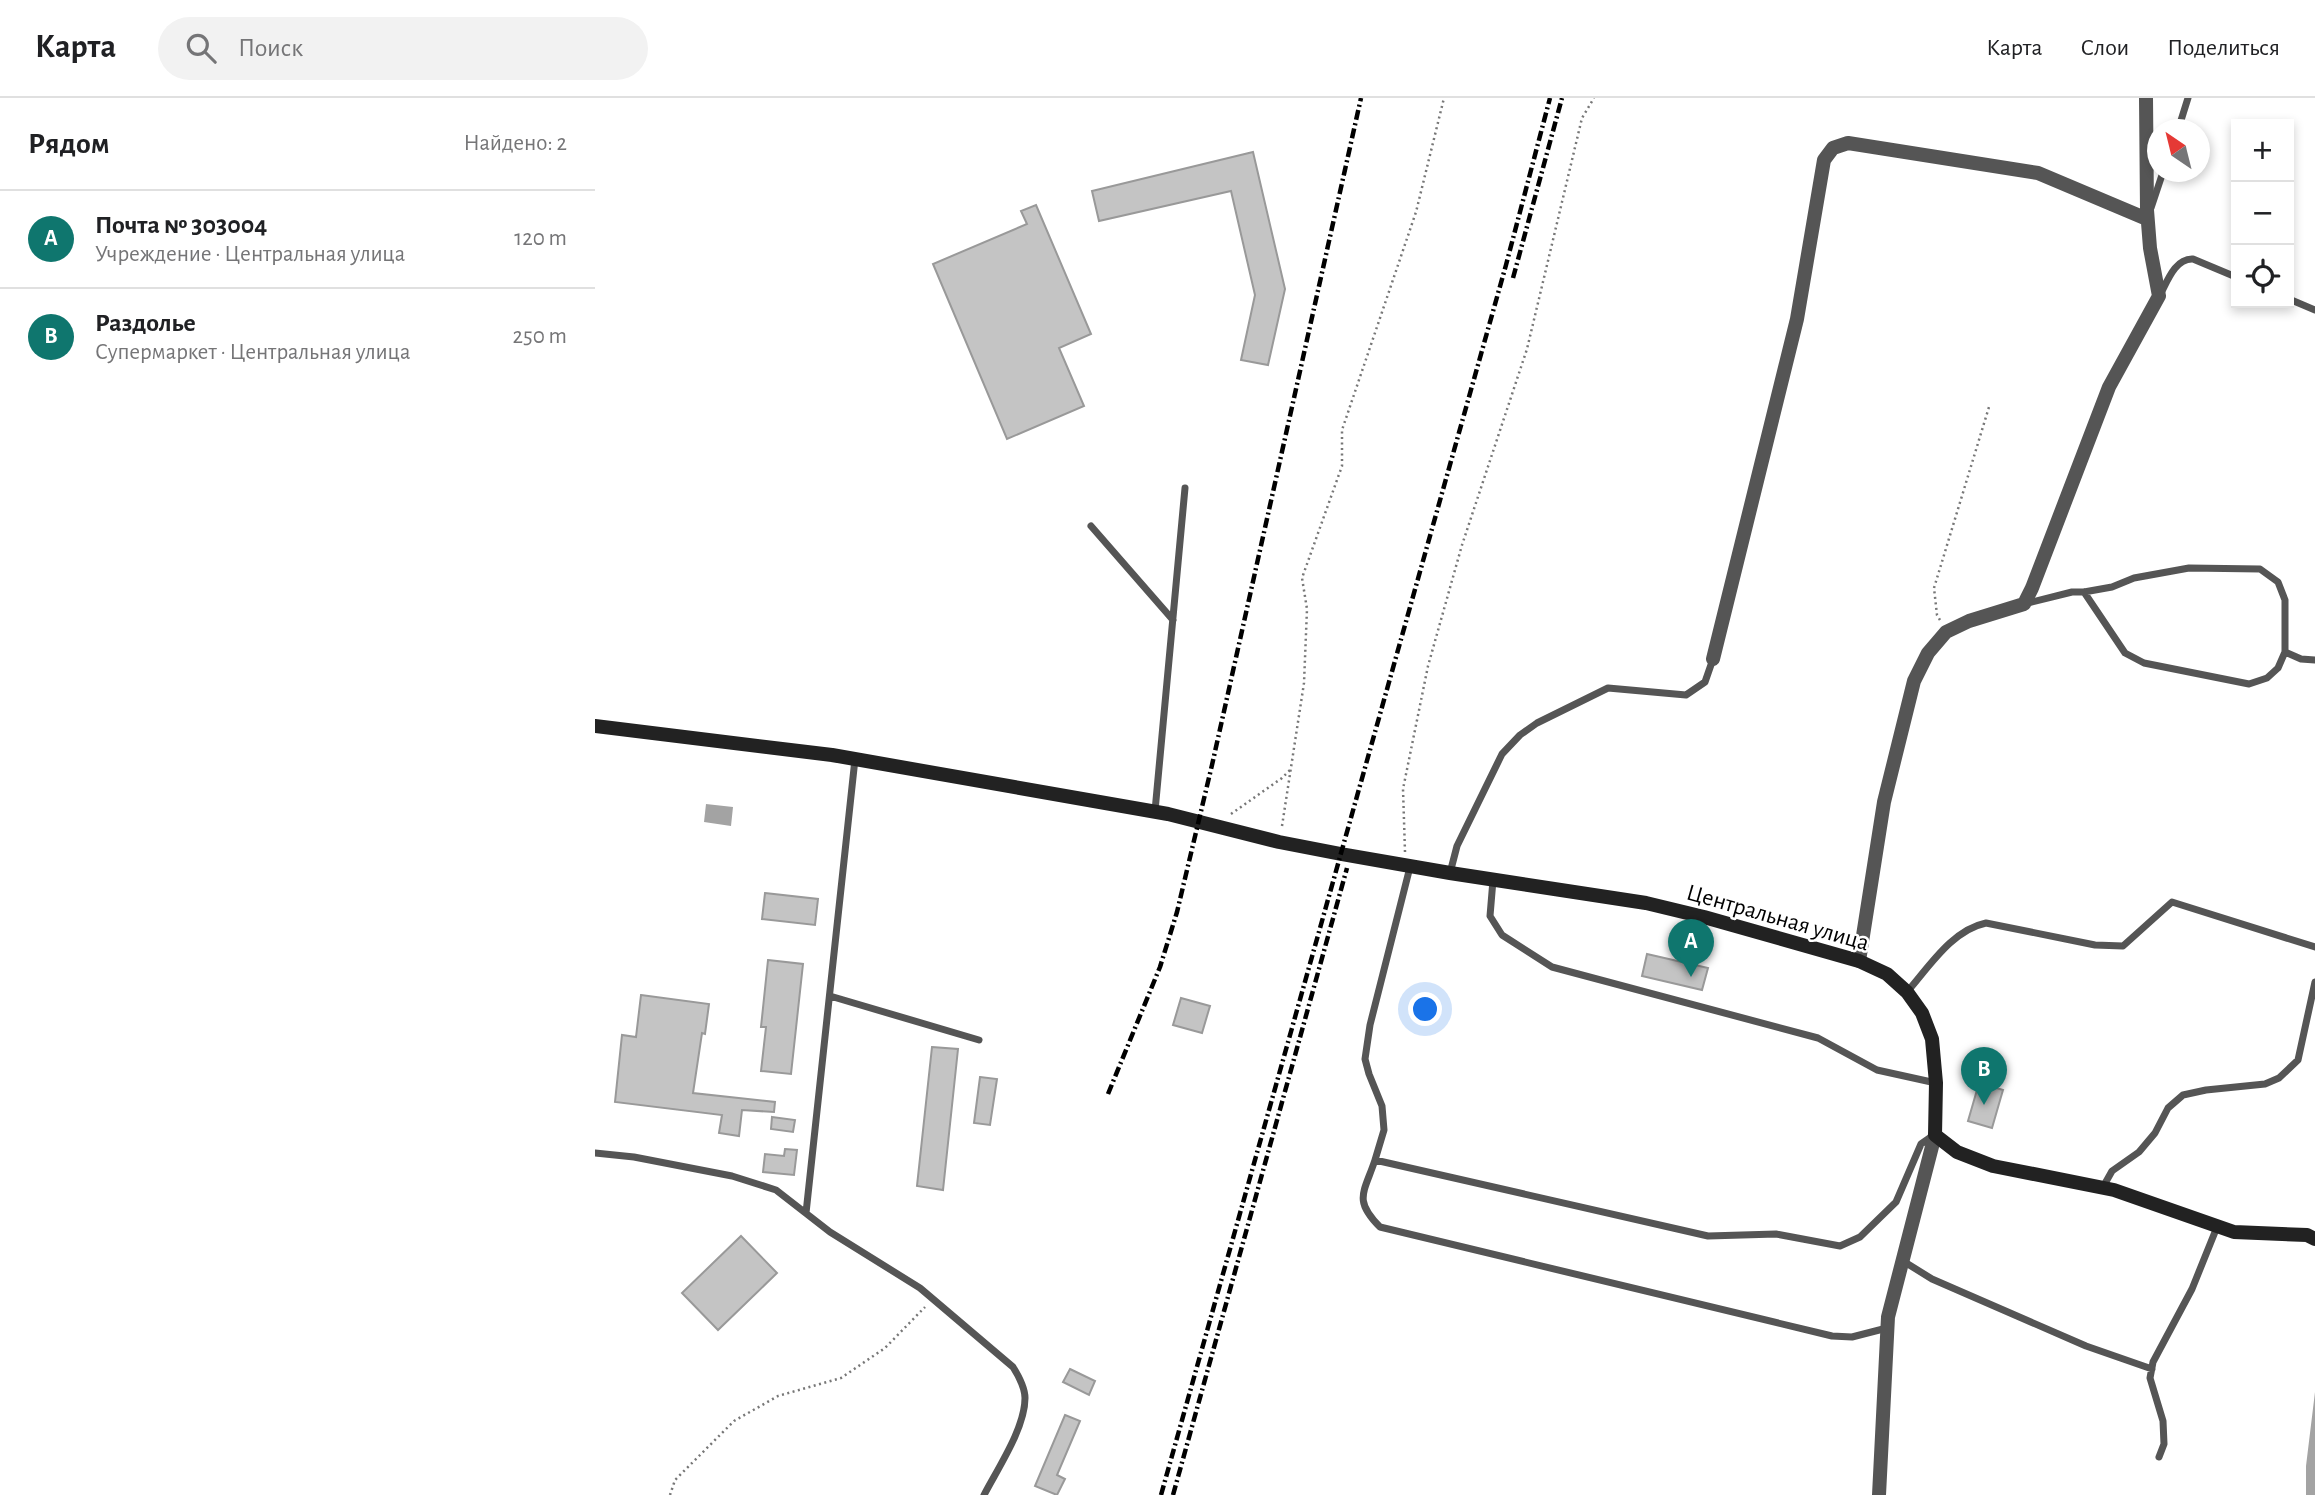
<!DOCTYPE html>
<html lang="ru">
<meta charset="utf-8">
<style>
body{margin:0;font-family:"Alegreya Sans",sans-serif;background:#f2f2f2;color:#202124}
.controls{position:absolute;right:21px;top:21px;display:grid;overflow:hidden;border-radius:0px;box-shadow:0 4px 10px #0003}
.controls button{width:63px;height:63px;display:grid;place-items:center;padding:0;border:0;border-bottom:2px solid #e0e0e0;background:#fff;color:#202124;font:35px sans-serif}
.compass{position:absolute;left:1552px;top:21px;width:63px;height:63px;border-radius:50%;background:#fff;box-shadow:0 4px 10px #0003;rotate:325deg}
.you{position:absolute;left:831px;top:912px;width:24px;height:24px;margin:-18px;border:5px solid #fff;border-radius:50%;background:#1a73e8;box-shadow:0 0 0 10px #1a73e833}
.badge{display:grid;place-items:center;width:46px;height:46px;border-radius:50%;background:#0f766e;color:#fff;font-size:23px;font-weight:700}
.pin{position:absolute;translate:-50% -58px;filter:drop-shadow(0 2px 4px #0008)}
.pin::after{content:'';position:absolute;top:37px;width:24px;height:21px;background:inherit;clip-path:polygon(0 0,100% 0,50% 100%)}
.list{margin:0;padding:0;list-style:none}
h2{display:flex;justify-content:space-between;align-items:center;height:91px;margin:0;padding:0 28px;font-size:30px}
h2 small{font-size:23px;font-weight:400;color:#757577}
.list li{display:grid;grid-template-columns:46px 1fr auto;gap:21px;align-items:center;box-sizing:border-box;height:98px;padding:0 28px;border-top:2px solid #e0e0e0}
.list b{display:block;font-size:26px;white-space:nowrap}
.list p{margin:0;font-size:23px;white-space:nowrap;color:#757577}
.list em{font-size:23px;font-style:normal;color:#757577}
.icon{flex:none;width:38px;height:38px;fill:none;stroke:currentColor;stroke-width:2;stroke-linecap:round;stroke-linejoin:round}
.map{position:relative;flex:none;width:1720px;height:1397px;overflow:hidden}
header{display:flex;align-items:center;gap:42px;box-sizing:border-box;height:98px;padding:0 35px;background:#fff;border-bottom:2px solid #e0e0e0}
header strong{font-size:33px}
nav{display:flex;gap:38px;margin-inline-start:auto;font-size:24px}
.search{width:490px;height:63px;background:#f2f2f2;display:flex;align-items:center;gap:18px;box-sizing:border-box;padding:0 24px;border-radius:38px;color:#757577;font-size:26px}
main{display:flex}
aside{flex:1;background:#fff}
.map>svg:first-child{display:block}
.water{fill:#a3a3a3}
.building{fill:#c4c4c4;stroke:#999;stroke-width:2}
.lines{fill:none;stroke-linecap:round;stroke-linejoin:round}
.path{stroke:#777;stroke-width:2.5;stroke-dasharray:2 3.5;stroke-linecap:butt}
.lane{stroke:#555;stroke-width:7}
.street{stroke:#555;stroke-width:14}
.secondary{stroke:#222;stroke-width:14}
.rail{stroke:#000;stroke-width:4.5;stroke-dasharray:10 3.5 2 3.5;stroke-linecap:butt}
.labels{text-anchor:middle;stroke-width:5;stroke-linejoin:round;paint-order:stroke}
.street-label{font-size:24px;fill:#000;stroke:#fff}
</style>
<header>
<strong>Карта</strong>
<div class="search"><svg class="icon" aria-label="search" viewBox="0 0 24 24"><circle cx="10" cy="10" r="6"/><path d="M15 15l6 6"/></svg>Поиск</div>
<nav><a>Карта</a><a>Слои</a><a>Поделиться</a></nav>
</header>
<main>
<aside>
<h2>Рядом<small>Найдено: 2</small></h2>
<ul class="list">
<li><span class="badge">A</span><div><b>Почта № 303004</b><p>Учреждение · Центральная улица</p></div><em>120 m</em></li>
<li><span class="badge">B</span><div><b>Раздолье</b><p>Супермаркет · Центральная улица</p></div><em>250 m</em></li>
</ul>
</aside>
<div class="map">
<svg width="1720" height="1397" viewBox="0 0 1720 1397">
<rect width="100%" height="100%" fill="#fff"/>
<path class="water" d="M111,706L138,709L136,728L109,724Z
M1720,1294V1397H1711V1368Z"/>
<path class="building" d="M658,54L690,191L673,267L646,262L660,197L636,93L504,123L497,93Z
M441,107L496,236L464,250L489,308L412,341L338,166L432,126L426,113Z
M170,795L223,801L220,827L167,821Z
M1052,856L1113,870L1107,892L1047,878Z
M173,862L208,866L196,976L166,973L171,929H166Z
M46,897L114,906L110,936L107,935L98,995L180,1004L179,1014L147,1012L144,1038L124,1035L127,1017L20,1004L27,937L41,939Z
M586,900L615,908L607,935L578,927Z
M337,949L363,951L348,1092L322,1088Z
M385,979L402,981L395,1027L379,1025Z
M1384,985L1408,992L1397,1030L1373,1023Z
M177,1019L200,1022L198,1034L176,1031Z
M190,1051L202,1052L199,1077L168,1074L170,1056L189,1058Z
M146,1138L182,1175L123,1232L87,1195Z
M475,1271L500,1283L494,1297L468,1284Z
M470,1317L485,1323L462,1377L470,1381L462,1397L440,1388Z"/>
<g class="lines">
<path class="path" d="M1345,522L1342,517L1339,490L1394,309
M636,716L687,680L695,672
M687,728L709,585L712,511L707,480L747,368V332L821,114L849,0
M810,754L808,691L833,568L867,447L932,251L987,20L999,0
M75,1397L80,1382L139,1323L183,1298L246,1280L290,1250L330,1209"/>
<path class="lane" d="M1583,32L1593,0
M1556,110L1568,74
M1565,197C1572,184 1580,160 1598,161L1641,179
M1694,201L1720,212
M496,428L578,522
M1489,494L1530,555L1549,565L1654,586L1672,580L1683,570L1690,554
M1429,506L1477,494H1489L1517,489L1539,480L1594,470L1665,471L1683,484L1690,502V554L1706,561L1720,562
M560,713L590,390
M855,775L862,748L907,656L925,637L942,625L1013,590L1091,597L1110,584L1118,561
M898,782L895,818L907,837L957,869L1223,940L1282,972L1341,985
M1312,894C1334,869 1357,832 1391,825L1500,847L1528,848L1577,804L1720,849
M235,898L384,942
M0,1055L39,1059L137,1078L181,1092L235,1134L325,1190L418,1269C423,1277 430,1289 430,1300C430,1330 403,1370 389,1397
M780,1062L789,1032L787,1008L774,976L770,961L775,927L815,769
M1508,1089L1517,1073L1544,1054L1560,1035L1573,1010L1588,997L1611,992L1670,986L1684,980L1703,962L1720,884
M211,1115L260,661
M1308,1163L1337,1181L1491,1248L1557,1271
M1292,1230L1257,1239L1237,1238L785,1129C758,1102 769,1095 780,1062L1113,1138L1181,1136L1245,1148L1265,1139L1301,1104L1326,1046L1339,1037
M1564,1359L1569,1346L1568,1323L1555,1280L1558,1264L1597,1191L1622,1129"/>
<path class="street" d="M1118,561L1202,221L1229,62L1238,50L1253,45L1443,75L1552,121
M1264,863L1289,704L1319,583L1333,555L1351,534L1374,523L1429,506L1437,490L1514,289L1564,198L1555,150L1552,112L1551,0
M1284,1397L1293,1219L1340,1037"/>
<path class="secondary" d="M0,628L237,657L573,716L684,744L746,756L855,775L1051,805L1109,819L1264,863L1292,876L1312,894L1327,915L1337,941L1341,985L1340,1037L1362,1054L1398,1068L1519,1092L1639,1134L1712,1137L1720,1141"/>
<path class="rail" d="M918,180L967,0
M513,996L565,869L582,814L617,667L766,0
M566,1397L911,167L955,0
M578,1397L752,770"/>
</g>
<g class="labels">
<g class="street-label">
<text transform="translate(1183 819) rotate(16)" y="8">Центральная улица</text>
</g>
</g>
</svg>
<div class="controls">
<button>+</button>
<button>−</button>
<button><svg class="icon" aria-label="locate" viewBox="0 0 24 24"><circle cx="12" cy="12" r="6"/><path d="M12 2v4M12 18v4M2 12h4M18 12h4"/></svg></button>
</div>
<svg class="compass" viewBox="-18 -18 36 36"><path d="M0-13l5 13h-10z" fill="#e53935"/><path d="M0 13l5-13h-10z" fill="#757577"/></svg>
<div class="you"></div>
<div class="pin badge" style="left:1096px;top:879px">A</div>
<div class="pin badge" style="left:1389px;top:1007px">B</div>
</div>
</main>
